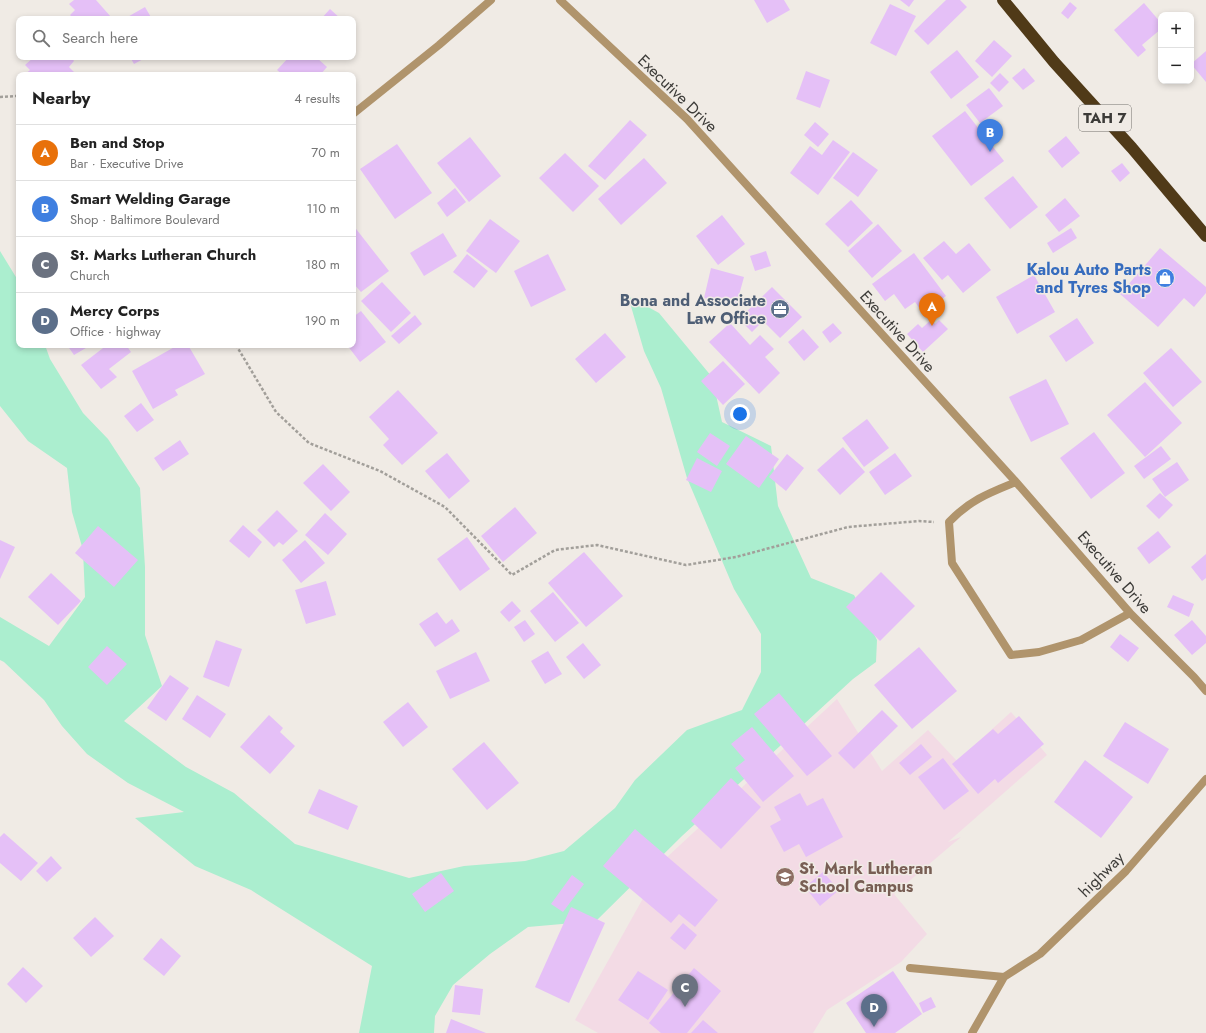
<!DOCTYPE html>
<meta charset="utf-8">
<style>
body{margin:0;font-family:Jost,sans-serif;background:#f2f2f2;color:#222}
.controls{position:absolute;right:12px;top:12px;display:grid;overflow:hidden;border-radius:8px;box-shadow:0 2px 6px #0003}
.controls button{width:36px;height:36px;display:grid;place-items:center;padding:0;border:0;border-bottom:1px solid #e0e0e0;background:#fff;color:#222;font:20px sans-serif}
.you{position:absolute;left:740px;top:414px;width:14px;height:14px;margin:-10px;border:3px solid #fff;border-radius:50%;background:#1a73e8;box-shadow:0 0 0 6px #1a73e833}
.badge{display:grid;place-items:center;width:26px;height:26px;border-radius:50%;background:#1a73e8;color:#fff;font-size:13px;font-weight:700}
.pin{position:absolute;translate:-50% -33px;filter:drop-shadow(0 1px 2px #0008)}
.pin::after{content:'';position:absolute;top:21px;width:14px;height:12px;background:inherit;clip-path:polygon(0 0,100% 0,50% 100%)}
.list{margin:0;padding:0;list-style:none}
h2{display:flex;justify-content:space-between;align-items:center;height:52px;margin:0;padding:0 16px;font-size:17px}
h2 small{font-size:13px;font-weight:400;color:#767676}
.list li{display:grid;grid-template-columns:26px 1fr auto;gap:12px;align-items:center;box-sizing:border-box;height:56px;padding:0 16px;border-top:1px solid #e0e0e0}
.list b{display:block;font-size:15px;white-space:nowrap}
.list p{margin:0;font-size:13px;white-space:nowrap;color:#767676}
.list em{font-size:13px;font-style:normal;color:#767676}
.icon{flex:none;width:22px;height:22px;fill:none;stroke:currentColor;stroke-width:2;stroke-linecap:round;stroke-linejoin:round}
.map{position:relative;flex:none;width:1206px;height:1033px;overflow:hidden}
.search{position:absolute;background:#fff;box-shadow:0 2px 6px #0003;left:16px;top:16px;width:340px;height:44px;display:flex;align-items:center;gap:10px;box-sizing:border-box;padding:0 14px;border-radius:8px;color:#767676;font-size:15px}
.panel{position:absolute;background:#fff;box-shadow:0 2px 6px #0003;left:16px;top:72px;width:340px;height:276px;border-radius:8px}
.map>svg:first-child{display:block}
.education{fill:#f3dbe5}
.green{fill:#abeecf}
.building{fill:#e5c0f7}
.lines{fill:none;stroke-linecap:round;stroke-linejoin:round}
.path{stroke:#a29f9a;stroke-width:2.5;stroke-dasharray:3 2;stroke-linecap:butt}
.street{stroke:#b0946c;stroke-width:8}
.highway{stroke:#503a18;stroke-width:12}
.labels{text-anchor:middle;stroke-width:3;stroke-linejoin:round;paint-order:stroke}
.shield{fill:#f0ebe5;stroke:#72706c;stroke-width:1}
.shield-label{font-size:15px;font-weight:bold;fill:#3c3b38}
.street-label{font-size:16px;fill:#3c3b38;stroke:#f0ebe5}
.shop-label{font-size:16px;font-weight:bold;fill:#366cbe;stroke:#f0ebe5;text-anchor:end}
.service-label{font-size:16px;font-weight:bold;fill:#4e5e75;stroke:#f0ebe5;text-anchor:end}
.education-label{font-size:16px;font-weight:bold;fill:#785e54;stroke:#f0ebe5;text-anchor:start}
</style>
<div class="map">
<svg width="1206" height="1033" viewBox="0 0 1206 1033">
<rect width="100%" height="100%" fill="#f0ebe5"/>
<path class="education" d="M837,699L882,771L928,730L957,761L1011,712L1047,755L948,842L961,837L894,894L927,934L901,962L827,1010L813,1033H598L575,1020L665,859Z"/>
<path class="green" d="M0,251L19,282V345H45L50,359L83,413L108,439L140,488L145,567V635L162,686L124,721L186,767L234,793L295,844L409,878L464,866L525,861L564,851L615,808L635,780L687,730L742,710L761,672V634L734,589L687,478L661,388L644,351L628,296L659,313L712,377L722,422L771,446L778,506L811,578L854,595L877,640L876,662L853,679L682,836L596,921L528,927L490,954L453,985L435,1016L434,1033H359L372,966L251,890L195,866L135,818L184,812L128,783L87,754L62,726L44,700L4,662L0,660V617L49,646L85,597L83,550L72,512L67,468L28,441L0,406Z"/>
<path class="building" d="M74,0H96L111,17L109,19H74L70,15L75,10L69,4Z
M754,0H784L790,10L767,23Z
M900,0H914L909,7Z
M946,0H960L967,7L928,45L914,31Z
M1070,2L1077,8L1068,19L1061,13Z
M1144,3L1161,23V29L1142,45L1146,50L1138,57L1114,30Z
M890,4L916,16L896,56L870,43Z
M145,7L152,19H124Z
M330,9L341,19H321Z
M994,40L1012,56L992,77L975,61Z
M957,50L979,77L951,99L930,72Z
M1206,51V82L1191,64Z
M34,57H71L74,61L69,67L75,73L73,75H24L30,70L25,65Z
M130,57H147L134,64Z
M289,57H316L327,67L320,75H283L277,70Z
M1024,68L1035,81L1023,90L1012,78Z
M806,71L830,80L820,108L796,99Z
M1000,73L1009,82L999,92L990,83Z
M989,88L1003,106L980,123L966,105Z
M965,111L1004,161L971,186L932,136Z
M630,120L647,135L605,180L588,166Z
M815,122L829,134L818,147L804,135Z
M1066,136L1080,153L1062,168L1048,151Z
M470,137L501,176L469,202L437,163Z
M833,140L850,152L818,195L790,173L810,146L822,155Z
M397,144L432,193L395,219L360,169Z
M853,152L878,170L858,197L833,178Z
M565,153L599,186L573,212L539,178Z
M644,158L667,183L621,225L598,199Z
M1122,163L1130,173L1120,182L1111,171Z
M1013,176L1038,207L1010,229L984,198Z
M455,188L466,202L447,217L437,203Z
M1065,198L1080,216L1059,232L1045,215Z
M851,200L873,223L848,247L825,224Z
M722,215L745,244L718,265L696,236Z
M490,219L520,241L496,273L466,251Z
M878,224L902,251L872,278L848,251Z
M353,225L389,271L361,292L353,283Z
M1071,228L1077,238L1053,253L1047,243Z
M443,233L457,256L424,276L410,253Z
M944,241L956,254L969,243L991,270L963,293L948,275L942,280L923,258Z
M1160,248L1206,287V293L1194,307L1184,298L1158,327L1120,294Z
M766,251L771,266L755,271L750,256Z
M914,253L946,296L923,313L915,302L905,309L894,294L885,301L872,284Z
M467,254L488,271L474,288L453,272Z
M548,254L566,290L531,307L514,271Z
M711,268L744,277L736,306L704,298Z
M1034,275L1055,312L1017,334L996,297Z
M382,282L411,313L391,332L361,301Z
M772,287L802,317L780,338L763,321L752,332L739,319Z
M361,311L386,342L360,362L347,345H353V317Z
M415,315L422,324L399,344L391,336Z
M1077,318L1094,343L1066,362L1049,336Z
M931,320L935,324L939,320L948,329L923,352L907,334L918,324L922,328Z
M730,323L750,345L760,335L774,349L765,357L780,373L759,394L709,342Z
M833,323L842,333L830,343L822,332Z
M803,329L819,347L804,361L788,342Z
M605,333L626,357L596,383L575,359Z
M67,345H91L74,355Z
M107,345H126L131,352L109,369L117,377L101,389L81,365Z
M178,345H188L205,374L175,390L178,395L153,409L132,371Z
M1171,348L1202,382L1173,407L1143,373Z
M723,361L745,384L723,405L701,381Z
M1046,379L1069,424L1031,442L1009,397Z
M1145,382L1182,423L1145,457L1107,415Z
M398,390L438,433L402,465L383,445L389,439L369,417Z
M141,403L154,420L137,432L124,416Z
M867,419L889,448L864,467L842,438Z
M1094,432L1125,473L1091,499L1060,458Z
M710,433L730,446L717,466L697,452Z
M746,436L779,459L759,488L726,464Z
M180,440L189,454L163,471L154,458Z
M1161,446L1171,459L1144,479L1134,466Z
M843,447L865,472L840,495L817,470Z
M447,453L470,481L449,499L425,471Z
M895,453L912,476L885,495L869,472Z
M787,454L804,468L786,491L769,477Z
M697,458L722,471L711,492L686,480Z
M1177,462L1189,480L1165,497L1152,479Z
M323,464L350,492L331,511L303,483Z
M1160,493L1173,505L1159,519L1146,506Z
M515,507L537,533L503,562L481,536Z
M277,510L298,531L283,545L279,542L274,547L257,530Z
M325,513L347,534L328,555L305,535Z
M243,525L262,542L249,558L229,541Z
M98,526L138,560L114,587L75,553Z
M1158,531L1171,547L1149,564L1137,548Z
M467,537L490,569L460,591L437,559Z
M0,540L15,547L0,579Z
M305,540L325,563L301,583L282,560Z
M584,552L623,596L586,627L548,583Z
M1206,554V578L1202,581L1191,567Z
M881,572L915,606L880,641L846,607Z
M51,573L81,601L58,625L28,597Z
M326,581L336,615L306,624L295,590Z
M553,592L579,623L555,642L530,611Z
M1173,595L1194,604L1189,617L1167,607Z
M512,601L521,611L509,622L500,612Z
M437,612L446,624L452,619L460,631L435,647L419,624Z
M525,620L535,634L524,642L514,627Z
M1192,620L1206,636V643L1192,655L1174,635Z
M1120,634L1139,648L1128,662L1110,647Z
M216,640L242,649L229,687L203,677Z
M583,643L601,665L584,679L566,657Z
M107,646L127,664L107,685L88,667Z
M919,647L957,691L912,729L874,685Z
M548,651L562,674L545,684L531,661Z
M476,652L490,681L450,699L436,671Z
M170,675L189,688L166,721L147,708Z
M779,693L832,756L807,776L754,714Z
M197,695L226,714L210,738L182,719Z
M408,702L428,727L403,747L383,722Z
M882,710L898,726L854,769L838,753Z
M269,715L283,728L280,732L295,746L270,774L240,747Z
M1019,716L1044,744L998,783L995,779L978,794L952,764L993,729L998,734Z
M1125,722L1169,749L1148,784L1103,756Z
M752,727L794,776L763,802L735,768L745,760L731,744Z
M484,742L519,783L487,810L452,769Z
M921,744L932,757L910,775L899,763Z
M943,758L969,791L944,810L918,777Z
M1085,760L1133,797L1101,838L1054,802Z
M731,778L761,807L721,849L691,821Z
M319,789L358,806L348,830L308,813Z
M800,793L807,806L823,798L843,837L806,857L799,844L784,852L770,826L781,820L774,807Z
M635,829L718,900L695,927L679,914L671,923L603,866Z
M4,833L38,863L21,881L0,863V837Z
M51,856L62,868L47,882L36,871Z
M823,872L839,890L820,906L805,887Z
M441,873L454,891L425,912L412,894Z
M572,875L584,884L563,912L551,904Z
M571,907L605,923L569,1003L535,987Z
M95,917L114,936L91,957L73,938Z
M683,923L697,935L685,950L670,938Z
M161,938L181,956L164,976L143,959Z
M23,967L43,986L26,1003L7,984Z
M694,968L721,991L687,1033H661L649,1023Z
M638,971L668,990L648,1020L618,1000Z
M893,971L922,1014L895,1033H866L846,1003Z
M455,985L483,989L480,1015L452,1012Z
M931,997L936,1007L923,1013L919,1003Z
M451,1019L486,1033H446Z
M703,1020L718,1033H691Z"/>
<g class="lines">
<path class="path" d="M0,97L17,96
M236,345L276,412L309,443L380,471L445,507L512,575L555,550L597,545L686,565L736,557L848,527L919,521L934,522"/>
<path class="street" d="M560,0L687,119L1016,482L1130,613L1194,677L1206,691
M353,114L439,45L491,0
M1016,482C989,493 970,500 949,522L952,563L1011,655L1039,652L1081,640L1130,613
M910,968L1004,977L1040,954L1126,871L1206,779
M972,1033L1004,977"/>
<path class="highway" d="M1003,0L1054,62L1132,148L1206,236"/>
</g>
<defs>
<symbol id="shop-disc" viewBox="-11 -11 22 22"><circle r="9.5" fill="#3f7fe0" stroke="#f0ebe5"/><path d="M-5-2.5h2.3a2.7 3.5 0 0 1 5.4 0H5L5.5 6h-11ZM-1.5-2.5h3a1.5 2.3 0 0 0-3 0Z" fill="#fff"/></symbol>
<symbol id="office-disc" viewBox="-11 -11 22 22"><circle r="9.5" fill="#5c6f8a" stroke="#f0ebe5"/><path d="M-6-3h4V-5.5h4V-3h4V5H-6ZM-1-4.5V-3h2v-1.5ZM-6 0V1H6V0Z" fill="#fff"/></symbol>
<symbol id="school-disc" viewBox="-11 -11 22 22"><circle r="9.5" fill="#8d6e63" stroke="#f0ebe5"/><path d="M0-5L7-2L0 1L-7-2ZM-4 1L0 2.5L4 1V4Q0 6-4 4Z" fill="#fff"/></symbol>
</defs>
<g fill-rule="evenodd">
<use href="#shop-disc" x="1154" y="267" width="22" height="22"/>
<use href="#office-disc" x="769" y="298" width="22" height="22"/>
<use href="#school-disc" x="774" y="866" width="22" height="22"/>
</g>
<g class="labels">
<rect class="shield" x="1079" y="105" width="52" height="26" rx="3"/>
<g class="shield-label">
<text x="1105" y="123">TAH 7</text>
</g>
<g class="street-label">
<text transform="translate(678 93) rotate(44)" y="6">Executive Drive</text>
<text transform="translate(898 331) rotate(48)" y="6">Executive Drive</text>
<text transform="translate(1115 572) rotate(49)" y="6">Executive Drive</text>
<text transform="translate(1101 874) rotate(-45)" y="6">highway</text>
</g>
<g class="shop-label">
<text x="1151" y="275">Kalou Auto Parts<tspan x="1151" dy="18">and Tyres Shop</tspan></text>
</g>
<g class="service-label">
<text x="766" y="306">Bona and Associate<tspan x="766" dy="18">Law Office</tspan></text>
</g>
<g class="education-label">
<text x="799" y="874">St. Mark Lutheran<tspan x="799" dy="18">School Campus</tspan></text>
</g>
</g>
</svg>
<div class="controls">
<button>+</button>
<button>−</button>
</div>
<div class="you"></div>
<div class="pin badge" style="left:932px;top:326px;background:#e8710a">A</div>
<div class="pin badge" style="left:990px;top:152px;background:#3f7fe0">B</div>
<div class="pin badge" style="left:685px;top:1007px;background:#6b7280">C</div>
<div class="pin badge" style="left:874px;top:1027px;background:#5c6f8a">D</div>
<div class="search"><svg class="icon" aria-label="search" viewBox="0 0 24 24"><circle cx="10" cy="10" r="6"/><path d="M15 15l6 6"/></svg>Search here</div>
<section class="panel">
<h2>Nearby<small>4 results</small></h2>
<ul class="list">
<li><span class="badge" style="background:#e8710a">A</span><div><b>Ben and Stop</b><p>Bar · Executive Drive</p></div><em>70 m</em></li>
<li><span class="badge" style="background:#3f7fe0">B</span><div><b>Smart Welding Garage</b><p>Shop · Baltimore Boulevard</p></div><em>110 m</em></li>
<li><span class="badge" style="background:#6b7280">C</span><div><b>St. Marks Lutheran Church</b><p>Church</p></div><em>180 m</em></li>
<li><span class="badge" style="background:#5c6f8a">D</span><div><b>Mercy Corps</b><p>Office · highway</p></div><em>190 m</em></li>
</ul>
</section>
</div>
